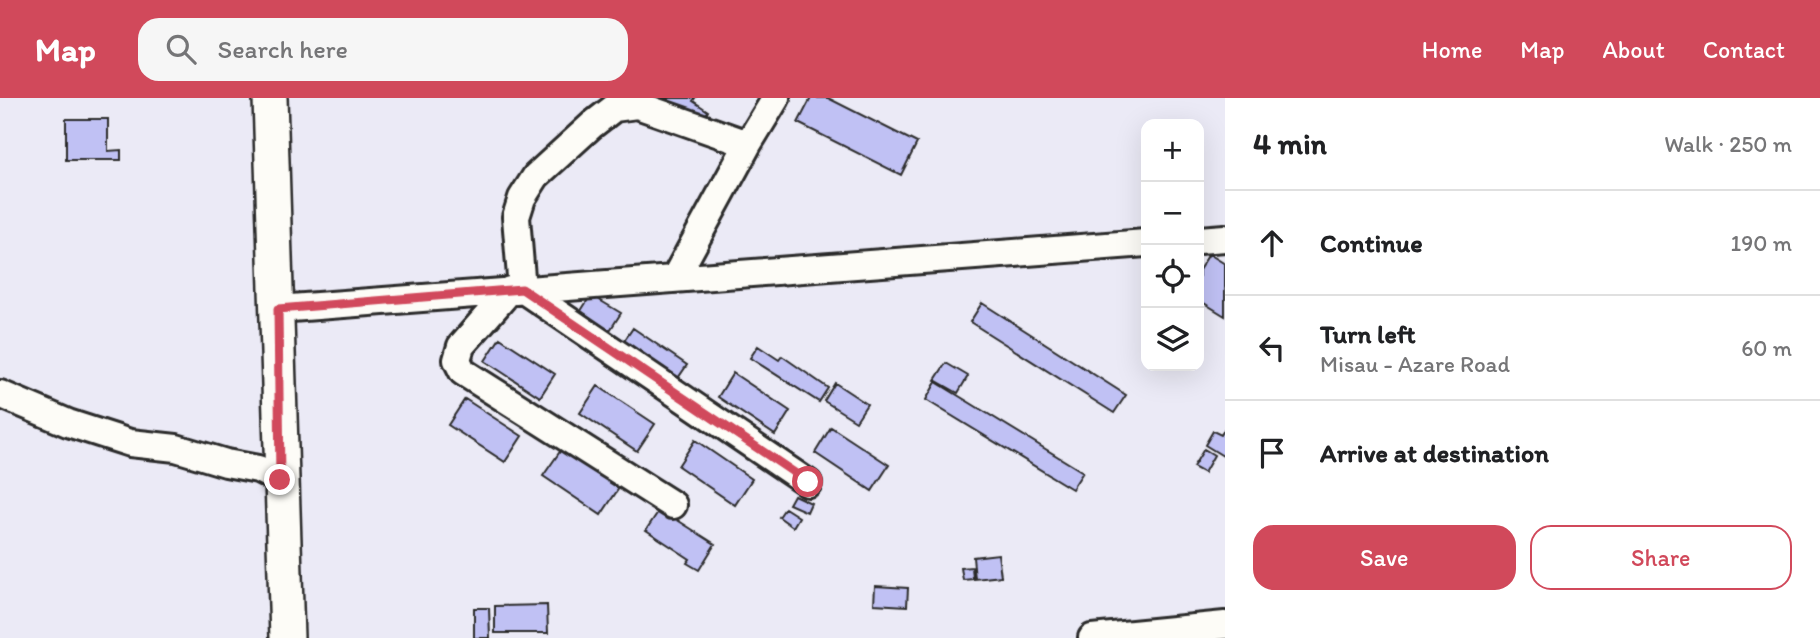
<!DOCTYPE html>
<meta charset="utf-8">
<style>
body{margin:0;font-family:Itim,sans-serif;background:#f6f6f6;color:#202124}
.controls{position:absolute;right:21px;top:21px;display:grid;overflow:hidden;border-radius:14px;box-shadow:0 7px 28px #0002}
.controls button{width:63px;height:63px;display:grid;place-items:center;padding:0;border:0;border-bottom:2px solid #e0e0e0;background:#fff;color:#202124;font:35px sans-serif}
.stop{position:absolute;width:21px;height:21px;margin:-16px;border:5px solid #d1495b;border-radius:50%;background:#fff}
.stop.end{background:#d1495b;border-color:#fff;box-shadow:0 2px 7px #0008}
.list{margin:0;padding:0;list-style:none}
h2{display:flex;justify-content:space-between;align-items:center;height:91px;margin:0;padding:0 28px;font-size:30px}
h2 small{font-size:23px;font-weight:400;color:#757577}
.list li{display:grid;grid-template-columns:46px 1fr auto;gap:21px;align-items:center;box-sizing:border-box;height:105px;padding:0 28px;border-top:2px solid #e0e0e0}
.list b{display:block;font-size:26px;white-space:nowrap}
.list p{margin:0;font-size:23px;white-space:nowrap;color:#757577}
.list em{font-size:23px;font-style:normal;color:#757577}
.actions{display:flex;gap:14px;padding:21px 28px}
.actions a{flex:1;padding:16px 0;border:2px solid #d1495b;border-radius:21px;text-align:center;font-size:24px;color:#d1495b}
.actions .main{background:#d1495b;color:#fff}
.icon{flex:none;width:38px;height:38px;fill:none;stroke:currentColor;stroke-width:2;stroke-linecap:round;stroke-linejoin:round}
.map{position:relative;flex:none;width:1225px;height:540px;overflow:hidden}
header{display:flex;align-items:center;gap:42px;box-sizing:border-box;height:98px;padding:0 35px;background:#d1495b;color:#fff}
header strong{font-size:33px}
nav{display:flex;gap:38px;margin-inline-start:auto;font-size:24px}
.search{width:490px;height:63px;background:#f6f6f6;display:flex;align-items:center;gap:18px;box-sizing:border-box;padding:0 24px;border-radius:21px;color:#757577;font-size:26px}
main{display:flex}
aside{flex:1;background:#fff}
.map>svg:first-child{display:block}
.building{fill:#c0c1f4;stroke:#2b2b2b;stroke-width:2}
.lines{fill:none;stroke-linecap:round;stroke-linejoin:round}
.minor-casing{stroke:#2b2b2b;stroke-width:32}
.major-casing{stroke:#2b2b2b;stroke-width:38}
.minor{stroke:#fdfcf7;stroke-width:26}
.major{stroke:#fdfcf7;stroke-width:33}
.route{stroke:#d1495b;stroke-width:9}
</style>
<header>
<strong>Map</strong>
<div class="search"><svg class="icon" aria-label="search" viewBox="0 0 24 24"><circle cx="10" cy="10" r="6"/><path d="M15 15l6 6"/></svg>Search here</div>
<nav><a>Home</a><a>Map</a><a>About</a><a>Contact</a></nav>
</header>
<main>
<div class="map">
<svg width="1225" height="540" viewBox="0 0 1225 540">
<rect width="100%" height="100%" fill="#ebeaf6"/>
<filter id="ink" filterUnits="userSpaceOnUse"><feTurbulence type="fractalNoise" baseFrequency=".0143" numOctaves="2"/><feDisplacementMap in="SourceGraphic" scale="14" xChannelSelector="R" yChannelSelector="G"/><feConvolveMatrix kernelMatrix="1 2 1 2 8 2 1 2 1" color-interpolation-filters="sRGB"/></filter>
<g filter="url(#ink)">
<path class="building" d="M665,0H695L693,3L708,13L702,24Z
M811,0H828L917,45L901,77L798,25Z
M66,21H108V53L121,52V62H66Z
M1209,156L1225,166V218L1199,202V172Z
M591,197L621,215L607,237L577,219Z
M982,205L1126,297L1114,315L970,224Z
M633,230L687,267L676,283L622,246Z
M500,240L555,276L540,299L485,263Z
M758,248L779,262L782,258L828,290L819,304L750,260Z
M946,265L968,278L958,295L935,282Z
M733,275L790,313L775,337L718,299Z
M936,284L1083,374L1072,391L926,302Z
M835,285L867,306L856,323L824,303Z
M598,288L655,326L637,353L580,315Z
M465,301L522,338L505,364L448,327Z
M831,329L889,367L872,393L815,355Z
M1225,330V355L1223,358L1205,347L1213,333L1221,337Z
M695,342L752,381L735,407L678,368Z
M1204,351L1214,357L1204,375L1193,369Z
M561,352L619,390L601,417L543,378Z
M794,397L811,405L807,414L789,406Z
M785,410L799,419L793,429L779,419Z
M660,411L715,446L699,472L687,465L690,461L646,432Z
M998,456L1001,478L975,481L973,459Z
M972,469L973,481L963,482L961,470Z
M875,488L908,490L907,508L874,506Z
M547,507L548,535H495V508Z
M474,510H489L490,540H474Z"/>
<g class="lines">
<defs>
<path id="minor" d="M748,46L776,0
M1199,142L1225,140
M675,180L748,46L637,7L614,10L592,27L536,78L522,100L516,119L522,191L808,385
M510,192L461,248L457,262L463,274L673,407
M278,211L1146,145
M0,296L68,325L130,345L176,350L226,365L258,371L280,382
M1092,540L1225,527"/>
<path id="major" d="M270,0L287,540"/>
</defs>
<use href="#minor" class="minor-casing"/>
<use href="#major" class="major-casing"/>
<use href="#minor" class="minor"/>
<use href="#major" class="major"/>
</g>
</g>
<g class="lines" filter="url(#ink)">
<path class="route" d="M280,382L278,211L522,191L808,384"/>
</g>
</svg>
<div class="controls">
<button>+</button>
<button>−</button>
<button><svg class="icon" aria-label="locate" viewBox="0 0 24 24"><circle cx="12" cy="12" r="6"/><path d="M12 2v4M12 18v4M2 12h4M18 12h4"/></svg></button>
<button><svg class="icon" aria-label="layers" viewBox="0 0 24 24"><path d="M12 4l9 5-9 5-9-5zM3 14l9 5 9-5"/></svg></button>
</div>
<div class="stop" style="left:808px;top:384px"></div>
<div class="stop end" style="left:280px;top:382px"></div>
</div>
<aside>
<h2>4 min<small>Walk · 250 m</small></h2>
<ul class="list">
<li><svg class="icon" aria-label="ahead" viewBox="0 0 24 24"><path d="M12 20V5M6 11l6-6 6 6"/></svg><div><b>Continue</b></div><em>190 m</em></li>
<li><svg class="icon" aria-label="left" viewBox="0 0 24 24"><path d="M17 20v-9H6M10 6l-5 5 5 5"/></svg><div><b>Turn left</b><p>Misau - Azare Road</p></div><em>60 m</em></li>
<li><svg class="icon" aria-label="arrive" viewBox="0 0 24 24"><path d="M6 21V4h12l-3 4 3 4H6"/></svg><div><b>Arrive at destination</b></div></li>
</ul>
<div class="actions"><a class="main">Save</a><a>Share</a></div>
</aside>
</main>
